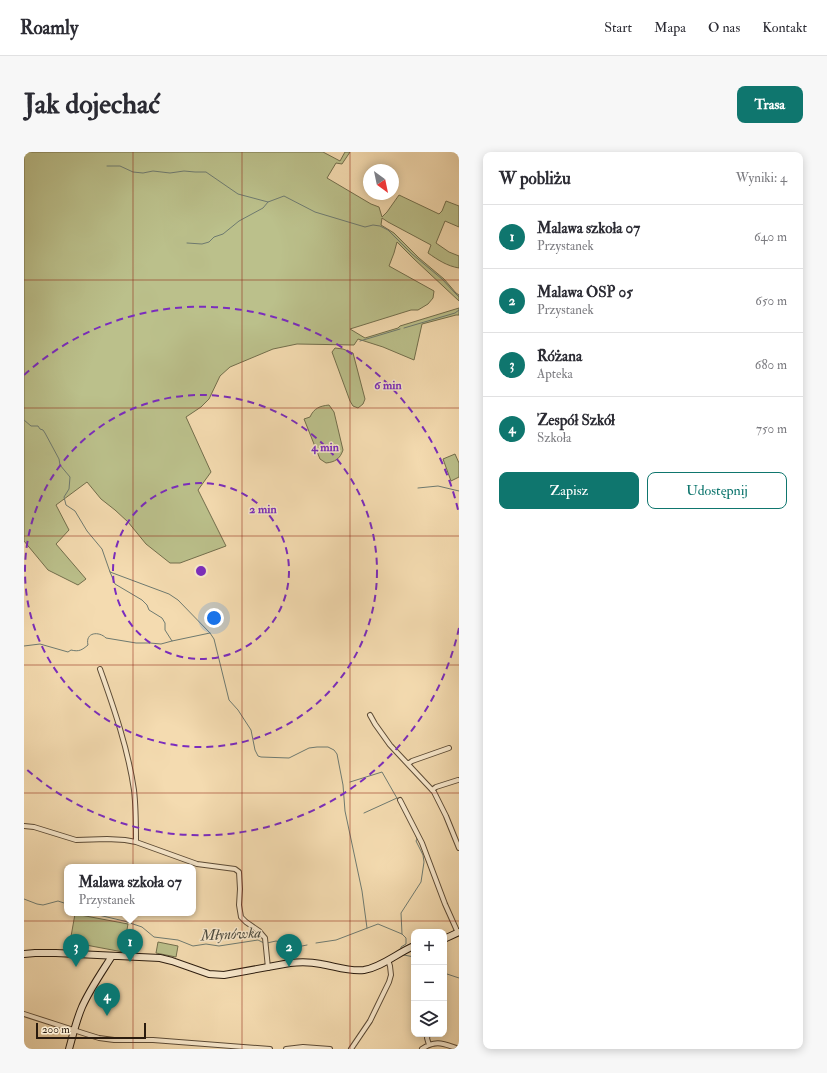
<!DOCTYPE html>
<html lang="pl">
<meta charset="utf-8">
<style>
body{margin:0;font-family:"IM FELL Double Pica",serif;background:#f7f7f7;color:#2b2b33}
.controls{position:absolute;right:12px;bottom:12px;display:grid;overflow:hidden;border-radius:8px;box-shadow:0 2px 10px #0003}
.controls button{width:36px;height:36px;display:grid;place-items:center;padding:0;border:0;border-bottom:1px solid #e1e1e2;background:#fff;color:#2b2b33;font:20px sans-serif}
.compass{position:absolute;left:339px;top:12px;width:36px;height:36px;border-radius:50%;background:#fff;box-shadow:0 2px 10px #0003;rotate:147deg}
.scale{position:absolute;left:12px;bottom:10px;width:110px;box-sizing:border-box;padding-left:4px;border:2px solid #2a1b0e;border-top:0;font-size:11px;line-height:14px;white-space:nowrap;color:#2a1b0e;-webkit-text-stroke:3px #f8e8cc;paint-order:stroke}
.you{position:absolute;left:190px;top:466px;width:14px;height:14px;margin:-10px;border:3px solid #fff;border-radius:50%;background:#1a73e8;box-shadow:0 0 0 6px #1a73e833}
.badge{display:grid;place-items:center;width:26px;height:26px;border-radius:50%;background:#0f766e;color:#fff;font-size:13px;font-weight:700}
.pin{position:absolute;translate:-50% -33px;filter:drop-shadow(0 1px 2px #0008)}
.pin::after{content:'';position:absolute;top:21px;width:14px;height:12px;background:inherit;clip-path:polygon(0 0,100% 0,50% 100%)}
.popup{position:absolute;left:40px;top:712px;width:132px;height:52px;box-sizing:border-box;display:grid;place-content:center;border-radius:8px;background:#fff;filter:drop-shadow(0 1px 3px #0005);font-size:13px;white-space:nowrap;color:#7c7c81}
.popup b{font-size:15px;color:#2b2b33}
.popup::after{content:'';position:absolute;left:50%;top:100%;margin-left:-8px;border:8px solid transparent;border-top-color:#fff}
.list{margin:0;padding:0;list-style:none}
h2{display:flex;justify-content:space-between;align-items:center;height:52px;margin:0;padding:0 16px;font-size:17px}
h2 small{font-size:13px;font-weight:400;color:#7c7c81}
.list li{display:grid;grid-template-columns:26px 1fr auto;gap:12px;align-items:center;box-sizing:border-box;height:64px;padding:0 16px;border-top:1px solid #e1e1e2}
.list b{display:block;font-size:15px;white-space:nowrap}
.list p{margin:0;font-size:13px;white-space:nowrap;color:#7c7c81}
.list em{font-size:13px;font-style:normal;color:#7c7c81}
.actions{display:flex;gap:8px;padding:12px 16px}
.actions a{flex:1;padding:9px 0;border:1px solid #0f766e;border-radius:8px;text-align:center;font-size:14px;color:#0f766e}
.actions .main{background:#0f766e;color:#fff}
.icon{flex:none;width:22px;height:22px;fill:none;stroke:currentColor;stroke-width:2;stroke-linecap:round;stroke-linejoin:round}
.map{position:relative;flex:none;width:435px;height:897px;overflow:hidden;border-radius:8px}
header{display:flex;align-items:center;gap:24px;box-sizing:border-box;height:56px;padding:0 20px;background:#fff;border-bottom:1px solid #e1e1e2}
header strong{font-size:19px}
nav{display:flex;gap:22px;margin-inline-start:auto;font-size:14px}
.intro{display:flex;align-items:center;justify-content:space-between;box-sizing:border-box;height:96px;padding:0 24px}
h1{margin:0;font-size:28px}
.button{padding:10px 18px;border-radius:8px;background:#0f766e;color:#fff;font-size:14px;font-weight:700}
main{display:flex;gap:24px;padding:0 24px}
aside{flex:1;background:#fff;border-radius:8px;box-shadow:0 2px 10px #0003}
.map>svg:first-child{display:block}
.green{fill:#bbc08b;stroke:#726e4c}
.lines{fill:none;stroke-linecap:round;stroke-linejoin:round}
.stream{stroke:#6e7a70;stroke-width:1}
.street-casing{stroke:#5c4b36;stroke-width:6}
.secondary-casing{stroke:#2a1b0e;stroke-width:8}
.street{stroke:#f8e8cc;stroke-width:4}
.secondary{stroke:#f8e8cc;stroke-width:6}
.grid{fill:none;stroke:#8f2418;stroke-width:1;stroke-opacity:0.55}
.ring{fill:none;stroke:#7b2cbf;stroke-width:2;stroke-dasharray:7 5}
.labels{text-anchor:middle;stroke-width:3;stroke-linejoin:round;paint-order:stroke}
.water-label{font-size:15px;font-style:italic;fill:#4c4b3f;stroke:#f8e8cc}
.centre{fill:#7b2cbf;stroke:#f8e8cc;stroke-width:2}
.ring-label{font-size:12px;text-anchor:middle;font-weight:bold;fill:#7b2cbf;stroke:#f8e8cc;stroke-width:3;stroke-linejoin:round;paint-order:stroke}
</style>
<header>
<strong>Roamly</strong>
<nav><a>Start</a><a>Mapa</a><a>O nas</a><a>Kontakt</a></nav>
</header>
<div class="intro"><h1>Jak dojechać</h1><a class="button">Trasa</a></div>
<main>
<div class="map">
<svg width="435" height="897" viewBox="0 0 435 897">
<rect width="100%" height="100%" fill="#f4dbb0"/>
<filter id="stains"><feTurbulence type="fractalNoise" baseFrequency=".005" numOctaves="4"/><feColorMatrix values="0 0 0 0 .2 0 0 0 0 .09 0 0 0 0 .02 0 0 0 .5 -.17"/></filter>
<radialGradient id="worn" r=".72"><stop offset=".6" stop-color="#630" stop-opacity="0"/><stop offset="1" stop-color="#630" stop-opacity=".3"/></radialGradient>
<path class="green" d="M0,0H299L316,9L321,0H326L318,12L312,11L303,26L347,52L355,55L358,65L363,60L375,43L415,62L418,59L422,49L435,54V75L421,69L412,91L425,100L435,104V116C423,114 414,108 404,101L407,93L364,70L358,66L357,73L370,81L395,106L420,127L432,141L435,143V149L390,107L373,90L370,101L365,114L410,139L409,146L404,152L394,158H387L326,177L341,186L374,176L376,174L435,156V163H432L398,172L390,208L359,195L334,187L330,193L273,192L249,197L206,215L196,224L185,247L177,255L162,265L187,320L174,338L202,394L156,411H146L122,392L104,370L91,358L77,347L63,330L32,353L45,378L32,392L62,427L54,433L24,418L0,389Z
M311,196L319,197L329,201L341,247L339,252L334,256L329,254L326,249L308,200Z
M305,253L310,260L319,298C316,307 311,310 302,311L296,307L280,267L286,265C290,256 296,254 305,253Z
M431,302L435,311V325L427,329L419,307Z
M51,762L104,772L99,800L46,790Z
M134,790L154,794L152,805L132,801Z"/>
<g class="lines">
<path class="stream" d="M83,14H96L109,20L119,21L129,19L146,21L160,19L171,20H182L214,42L244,50L260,44L291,60L341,75L349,73L356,74L364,78L388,102L418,127L431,141L435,145
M163,91L178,92L185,90L190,85L199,82L215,69L239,56L244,50
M380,176L431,161L435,158
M336,189L376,177
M0,268L7,274H14L16,277L19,278L21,281L35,307L36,313L46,325L45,337L40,345L42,353L51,359L63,379L78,397L86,420L145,442L154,448L186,481L190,487L205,548L214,558L227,578L231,598L234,604L237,605L265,606L285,596L293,595H304L310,598L313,602L319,633L321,659L338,739L343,776
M394,336L414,334L435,339
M86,420L91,432L118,448L123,453L125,458L138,466L141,471V478L148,489L186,481
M0,494L16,492L44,500L47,498C55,500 58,498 64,493C61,480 75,479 82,486L112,491H126L137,492L148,489
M326,630L358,620L374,648
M340,661L373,646
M0,747L13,752L19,753L34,749L43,752
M66,761L100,769L118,775L130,785L154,788L169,794L182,792L195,794L234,788L240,791
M378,782L377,761L397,730L400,710L399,703L392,689L393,687L391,681
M243,791L252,789L273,795L283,793
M292,791L312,788L354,772L378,782L382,786V792L377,795V797
M380,803L390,805
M420,821L435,826"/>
<defs>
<path id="street" d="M76,517C90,556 104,597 110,638C112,655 112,673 112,690
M346,563L351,572L366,593L410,640L422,664L435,696
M384,612L388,609L425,596
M408,638L412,635L434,628
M376,648L398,691L421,752L434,781
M0,674L10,675L52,688L83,687L101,688L112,690L173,712L211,717L215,720L216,737L215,753L217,765L222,770L235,779L241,786L244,816
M0,862L62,882L75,886L90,888H129L246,897
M404,882L403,886L405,893
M262,897L279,895L306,897
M327,897L346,869L365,830L367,823L366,814L364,808
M398,897C412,887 420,892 435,897"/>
<path id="secondary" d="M420,787L435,780
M0,802L11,801H32L136,806L148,809L185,822L200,823L266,811C276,810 287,810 297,812C310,814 326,820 340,818C358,815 373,801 390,794
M45,897C49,883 52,869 58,855C66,837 78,820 88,804"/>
</defs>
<use href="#street" class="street-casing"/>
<use href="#secondary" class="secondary-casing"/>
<use href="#street" class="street"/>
<use href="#secondary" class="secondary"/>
</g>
<path class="grid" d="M109,0V897M218,0V897M326,0V897M0,128H435M0,256H435M0,384H435M0,513H435M0,641H435M0,769H435"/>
<g class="ring">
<circle cx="177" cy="419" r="88"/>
<circle cx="177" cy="419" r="176"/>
<path d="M435 476A264 264 0 0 1 0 615M0 223A264 264 0 0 1 435 362"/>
</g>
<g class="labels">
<g class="water-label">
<text transform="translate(207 782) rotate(-3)" y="5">Młynówka</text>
</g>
</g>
<circle cx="177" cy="419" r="6" class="centre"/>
<g class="ring-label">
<text x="364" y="237">6 min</text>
<text x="301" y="299">4 min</text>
<text x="239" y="361">2 min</text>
</g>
<rect width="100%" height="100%" filter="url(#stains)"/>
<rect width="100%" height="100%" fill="url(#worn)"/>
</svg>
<div class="controls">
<button>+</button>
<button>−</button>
<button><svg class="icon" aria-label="layers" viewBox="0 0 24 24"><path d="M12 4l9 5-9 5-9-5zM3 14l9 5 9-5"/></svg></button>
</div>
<svg class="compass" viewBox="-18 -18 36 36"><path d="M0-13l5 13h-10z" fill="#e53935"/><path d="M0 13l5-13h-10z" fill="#7c7c81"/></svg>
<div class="scale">200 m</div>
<div class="you"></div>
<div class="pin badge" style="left:106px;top:810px">1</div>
<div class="popup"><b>Malawa szkoła 07</b>Przystanek</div>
<div class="pin badge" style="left:265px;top:815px">2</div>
<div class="pin badge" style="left:52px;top:815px">3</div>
<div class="pin badge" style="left:83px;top:864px">4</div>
</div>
<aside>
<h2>W pobliżu<small>Wyniki: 4</small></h2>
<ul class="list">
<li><span class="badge">1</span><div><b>Malawa szkoła 07</b><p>Przystanek</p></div><em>640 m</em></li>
<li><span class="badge">2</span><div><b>Malawa OSP 05</b><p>Przystanek</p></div><em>650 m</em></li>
<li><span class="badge">3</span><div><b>Różana</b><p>Apteka</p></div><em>680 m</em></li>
<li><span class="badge">4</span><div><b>Zespół Szkół</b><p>Szkoła</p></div><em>750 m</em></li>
</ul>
<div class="actions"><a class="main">Zapisz</a><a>Udostępnij</a></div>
</aside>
</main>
